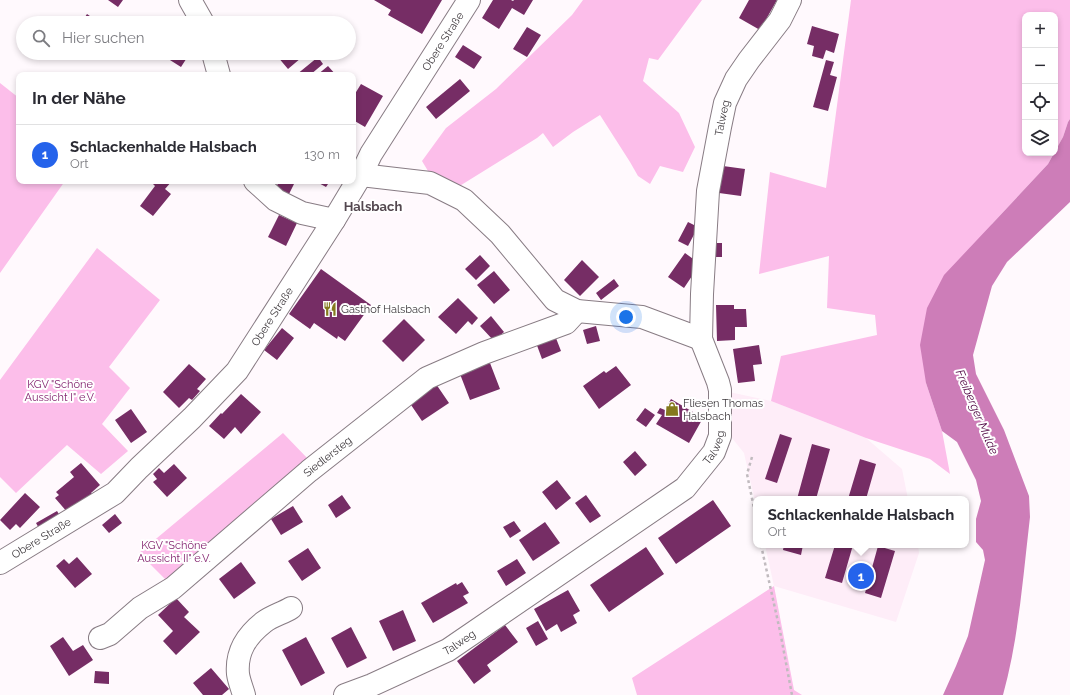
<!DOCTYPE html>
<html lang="de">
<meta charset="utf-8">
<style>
body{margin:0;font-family:Raleway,sans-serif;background:#f7f7f7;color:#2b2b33}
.controls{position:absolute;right:12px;top:12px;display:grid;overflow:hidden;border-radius:8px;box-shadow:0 2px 6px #0003}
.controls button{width:36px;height:36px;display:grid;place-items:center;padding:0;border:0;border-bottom:1px solid #e1e1e2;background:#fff;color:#2b2b33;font:20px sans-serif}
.you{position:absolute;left:626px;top:317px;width:14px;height:14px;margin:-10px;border:3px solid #fff;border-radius:50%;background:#1a73e8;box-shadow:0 0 0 6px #1a73e833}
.badge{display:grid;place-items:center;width:26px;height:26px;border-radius:50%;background:#2563eb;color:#fff;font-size:13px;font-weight:700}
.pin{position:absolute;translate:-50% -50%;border:2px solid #fff;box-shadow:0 1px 4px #0006}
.popup{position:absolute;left:753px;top:496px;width:216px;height:52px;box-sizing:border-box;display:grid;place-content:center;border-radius:8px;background:#fff;filter:drop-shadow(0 1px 3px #0005);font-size:13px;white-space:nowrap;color:#7c7c81}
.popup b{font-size:15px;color:#2b2b33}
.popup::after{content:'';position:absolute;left:50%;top:100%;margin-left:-8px;border:8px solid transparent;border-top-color:#fff}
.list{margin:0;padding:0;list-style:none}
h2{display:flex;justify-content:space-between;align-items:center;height:52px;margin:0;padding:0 16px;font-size:17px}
h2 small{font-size:13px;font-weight:400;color:#7c7c81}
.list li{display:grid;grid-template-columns:26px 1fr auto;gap:12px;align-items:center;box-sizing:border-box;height:60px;padding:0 16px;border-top:1px solid #e1e1e2}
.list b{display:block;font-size:15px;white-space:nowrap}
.list p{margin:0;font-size:13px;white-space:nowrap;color:#7c7c81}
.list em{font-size:13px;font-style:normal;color:#7c7c81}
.icon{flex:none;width:22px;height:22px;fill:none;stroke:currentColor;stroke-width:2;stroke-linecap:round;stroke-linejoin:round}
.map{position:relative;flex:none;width:1070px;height:695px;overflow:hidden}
.search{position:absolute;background:#fff;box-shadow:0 2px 6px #0003;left:16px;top:16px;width:340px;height:44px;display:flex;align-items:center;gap:10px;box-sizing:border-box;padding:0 14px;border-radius:22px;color:#7c7c81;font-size:15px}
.panel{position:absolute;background:#fff;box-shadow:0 2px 6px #0003;left:16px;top:72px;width:340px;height:112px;border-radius:8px}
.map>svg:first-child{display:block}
.built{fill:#feedf8}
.green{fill:#fcbeea}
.water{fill:#cd7db8}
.building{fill:#762d65}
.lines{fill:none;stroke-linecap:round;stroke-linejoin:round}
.minor-casing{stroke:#887c84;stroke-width:24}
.path{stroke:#c1bbbf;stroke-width:2.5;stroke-dasharray:3 3;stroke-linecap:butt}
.minor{stroke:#fff;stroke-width:22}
.labels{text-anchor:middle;stroke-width:4;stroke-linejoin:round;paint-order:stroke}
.street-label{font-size:11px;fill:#3d383c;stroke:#fff}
.poi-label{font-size:11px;fill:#3d383c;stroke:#fff;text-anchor:start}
.park-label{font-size:11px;fill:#852671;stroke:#fff}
.water-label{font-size:12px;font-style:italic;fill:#500643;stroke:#fff}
.quarter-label{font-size:13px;font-weight:bold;fill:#53474f;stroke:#fff}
</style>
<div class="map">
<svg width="1070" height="695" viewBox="0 0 1070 695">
<rect width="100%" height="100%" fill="#fff9fd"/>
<path class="built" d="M720,390L771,401L866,438L902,469L908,499H756V506L744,453L720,423Z
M765,545H918L919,553L896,622L774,586Z"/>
<path class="green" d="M583,0H702L658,60L649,58L643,81L679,113L695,147L683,172L660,166L650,184L638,176L630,162L600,115L573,132L553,147L543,133L537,138L458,187L428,171L422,161L446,128L496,89L572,15Z
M851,0H1070V119L1068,122L1063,137L1055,152V15H1025V153H1054L1048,164L992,224L926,383L942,431L950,474L930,459L866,438L771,401L781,356L877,335L875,315L827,308L829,256L759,274L770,172L826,188Z
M0,83L19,98V181H65L0,273Z
M97,248L160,300L109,367L130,388L102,424L128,451L101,474L67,445L16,493L0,477V380Z
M283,433L310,461L170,584L139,553Z
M774,586L794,690L802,695H637L632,678Z"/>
<path class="water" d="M1070,119V202L1007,262L992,286L973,355L976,374L1004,430L1029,496L1030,517C1023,576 1019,637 1003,695H943L956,666L968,636L985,560L983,550L976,542V519L981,501L976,480L957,442L942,431L926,383L920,345L927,308L944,275L992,224L1048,164L1063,137L1068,122Z"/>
<path class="building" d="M108,0H123L118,7Z
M374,0H442L422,34L388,15L391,10Z
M493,0H511L513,1L514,0H533L524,15L512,8L499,29L482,18Z
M749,0H777L760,30L739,18Z
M87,14L100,23H81Z
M812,26L839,34L834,53L826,50L823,59L812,56L814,46L807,44Z
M527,27L541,35L527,57L513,49Z
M463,45L482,57L474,69L455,57Z
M85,53H95L92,58Z
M163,53H190L181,67L162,55Z
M281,53H297L301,58L288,69L277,56Z
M318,57L323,64L310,75H296Z
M826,60L834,62L830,75L837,77L828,111L813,107Z
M328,66L336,75H317Z
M460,79L470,91L436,119L426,107Z
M361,84L383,96L365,127L353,120V97Z
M723,166L745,169L741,196L719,193Z
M155,181H172L165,189L171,194L153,216L140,206L155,186L153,184Z
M279,181H289L294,184L288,196L275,190Z
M315,181H330L326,187Z
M279,215L297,223L286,246L268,237Z
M688,222L698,227L688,246L678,241Z
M714,243H722V257H714Z
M685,253L700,264L684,288L668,277Z
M480,255L490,266L476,280L465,269Z
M582,260L599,277L580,296L564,280Z
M321,269L371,305L345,341L338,336L337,339L314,323L310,329L289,314Z
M494,271L510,290L494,304L477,285Z
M614,279L619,286L601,300L596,293Z
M458,298L478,318L472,325L468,321L456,334L438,317Z
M716,305H734V309H746L747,327H735V340L717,341Z
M491,316L504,332L494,341L480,326Z
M404,319L425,340L403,362L382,341Z
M596,326L600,341L587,344L583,330Z
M282,328L294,338L277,360L264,350Z
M554,333L561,351L542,359L535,340Z
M759,345L762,364L753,365L755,381L738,383L733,349Z
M490,363L500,389L470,400L460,374Z
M189,364L206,379L197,389L200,391L192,400L189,398L179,408L163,392Z
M616,366L631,385L599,409L583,386L604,371L606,373Z
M436,384L449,403L422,421L409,402Z
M241,394L261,412L241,434L235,427L224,439L209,426L221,413L222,414Z
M671,399L703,418L689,443L656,424L662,415L657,413L660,408L665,410Z
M645,408L655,415L646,427L636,420Z
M131,409L147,432L131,443L115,420Z
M780,434L792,438L777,483L765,479Z
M812,444L830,449L816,499H797Z
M635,451L647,465L635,476L623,462Z
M860,459L876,464L866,499H848Z
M81,463L100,485L91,493L95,497L68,513L55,498L59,495L56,492L74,477L70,472Z
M174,464L187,478L167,497L153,482L157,479L153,474L159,468L164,473Z
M557,480L571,498L556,510L542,492Z
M25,493L40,507L20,528L16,524L10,530L0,520Z
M342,495L351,508L336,518L328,505Z
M586,495L601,516L590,523L575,503Z
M713,500L731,526L676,564L658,538Z
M293,506L303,522L281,535L271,519Z
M57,511L62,519L41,532L36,523Z
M115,514L122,523L109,533L102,525Z
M514,521L521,531L510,538L503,527Z
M545,522L560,543L533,561L519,540Z
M784,545H803L801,555L783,550Z
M835,545H853L842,583L825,578Z
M878,546L895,551L881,598L865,593Z
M646,547L664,574L609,612L590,585Z
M308,548L321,568L302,581L288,561Z
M77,557L92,574L75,588L56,566L64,559L69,564Z
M517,559L526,573L506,586L497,571Z
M241,562L256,583L234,599L219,579Z
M462,582L469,593L463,596L468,603L433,623L421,603L456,583L457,585Z
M568,590L580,611L573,615L577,623L561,632L557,624L546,631L534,609Z
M176,598L189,612L184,617L200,632L176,655L163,641L173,631L158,615Z
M403,610L416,641L393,651L379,621Z
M538,621L548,639L536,646L526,628Z
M505,625L518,642L487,665L491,671L474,684L457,661Z
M351,627L367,658L347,668L331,638Z
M63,637L73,651L83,645L93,660L69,676L50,646Z
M306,637L325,673L301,686L282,650Z
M211,668L229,689L222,695H203L193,683Z
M95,671L109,672V684L94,683Z"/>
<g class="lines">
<defs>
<g id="minor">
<path d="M190,0L203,23"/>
<path d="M213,53L219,75"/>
<path d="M361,175L430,183L464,200L500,234L555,300L577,311L642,317L701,339"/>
<path d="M255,181L276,200L302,213L334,220"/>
<path id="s1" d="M0,563L115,493L139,468L192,418L237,371L334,220L361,175L371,154L469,0"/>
<path id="s2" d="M100,638L110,634L140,608L173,588L309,471L427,378L484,353L566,323L577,311"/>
<path d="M244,695C242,688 239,681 238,674C236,652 246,636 264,622C272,616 283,613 291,608"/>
<path id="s3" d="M345,695L372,685L448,650L685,488L714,452L720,436V390L718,382L701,339L702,294L708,191L720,127L725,103L736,79L749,60L780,20L790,0"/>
</g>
</defs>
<use href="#minor" class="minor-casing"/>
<path class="path" d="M752,457L747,474L756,518
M761,545L780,631L792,695"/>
<use href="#minor" class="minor"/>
</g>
<defs>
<symbol id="restaurant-bare" viewBox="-9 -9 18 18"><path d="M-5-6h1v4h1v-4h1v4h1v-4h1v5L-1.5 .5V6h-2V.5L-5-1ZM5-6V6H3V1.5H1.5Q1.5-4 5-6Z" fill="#84791d" stroke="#fff" stroke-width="2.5" paint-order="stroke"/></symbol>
<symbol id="shop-bare" viewBox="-9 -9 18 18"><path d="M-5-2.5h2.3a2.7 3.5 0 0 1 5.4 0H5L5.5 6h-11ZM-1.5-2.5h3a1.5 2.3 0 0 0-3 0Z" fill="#84791d" stroke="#fff" stroke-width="2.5" paint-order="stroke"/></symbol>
</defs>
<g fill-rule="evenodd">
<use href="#restaurant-bare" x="320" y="299" width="20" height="20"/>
<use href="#shop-bare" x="662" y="399" width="20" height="20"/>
</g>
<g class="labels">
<g class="street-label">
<text dy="4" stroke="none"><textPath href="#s1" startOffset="696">Obere Straße</textPath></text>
<text dy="4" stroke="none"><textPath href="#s3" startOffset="786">Talweg</textPath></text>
<text dy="4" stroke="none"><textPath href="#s1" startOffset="372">Obere Straße</textPath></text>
<text dy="4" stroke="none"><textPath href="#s3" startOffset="450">Talweg</textPath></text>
<text dy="4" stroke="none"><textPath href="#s2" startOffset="292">Siedlersteg</textPath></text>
<text dy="4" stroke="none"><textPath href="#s1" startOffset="48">Obere Straße</textPath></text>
<text dy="4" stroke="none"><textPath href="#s3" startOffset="126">Talweg</textPath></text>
</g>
<g class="poi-label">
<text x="341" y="313">Gasthof Halsbach</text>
<text x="683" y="407">Fliesen Thomas<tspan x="683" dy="13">Halsbach</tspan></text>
</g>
<g class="park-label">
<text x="60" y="388">KGV "Schöne<tspan x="60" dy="13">Aussicht I" e.V.</tspan></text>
<text x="174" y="549">KGV "Schöne<tspan x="174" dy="13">Aussicht II" e.V.</tspan></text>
</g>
<g class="water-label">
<text transform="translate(977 412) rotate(67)" y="4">Freiberger Mulde</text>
</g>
<g class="quarter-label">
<text x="373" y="211">Halsbach</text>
</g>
</g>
</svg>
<div class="controls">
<button>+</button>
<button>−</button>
<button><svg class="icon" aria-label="locate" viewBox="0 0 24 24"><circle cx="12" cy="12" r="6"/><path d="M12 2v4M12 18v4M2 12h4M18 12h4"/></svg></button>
<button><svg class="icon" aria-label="layers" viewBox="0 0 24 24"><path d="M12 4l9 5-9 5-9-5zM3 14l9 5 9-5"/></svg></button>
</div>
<div class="you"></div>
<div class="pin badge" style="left:861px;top:576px">1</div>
<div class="popup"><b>Schlackenhalde Halsbach</b>Ort</div>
<div class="search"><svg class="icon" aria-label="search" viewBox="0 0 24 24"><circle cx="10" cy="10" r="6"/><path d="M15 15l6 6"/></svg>Hier suchen</div>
<section class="panel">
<h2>In der Nähe<small></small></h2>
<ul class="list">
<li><span class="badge">1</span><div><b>Schlackenhalde Halsbach</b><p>Ort</p></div><em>130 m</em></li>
</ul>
</section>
</div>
